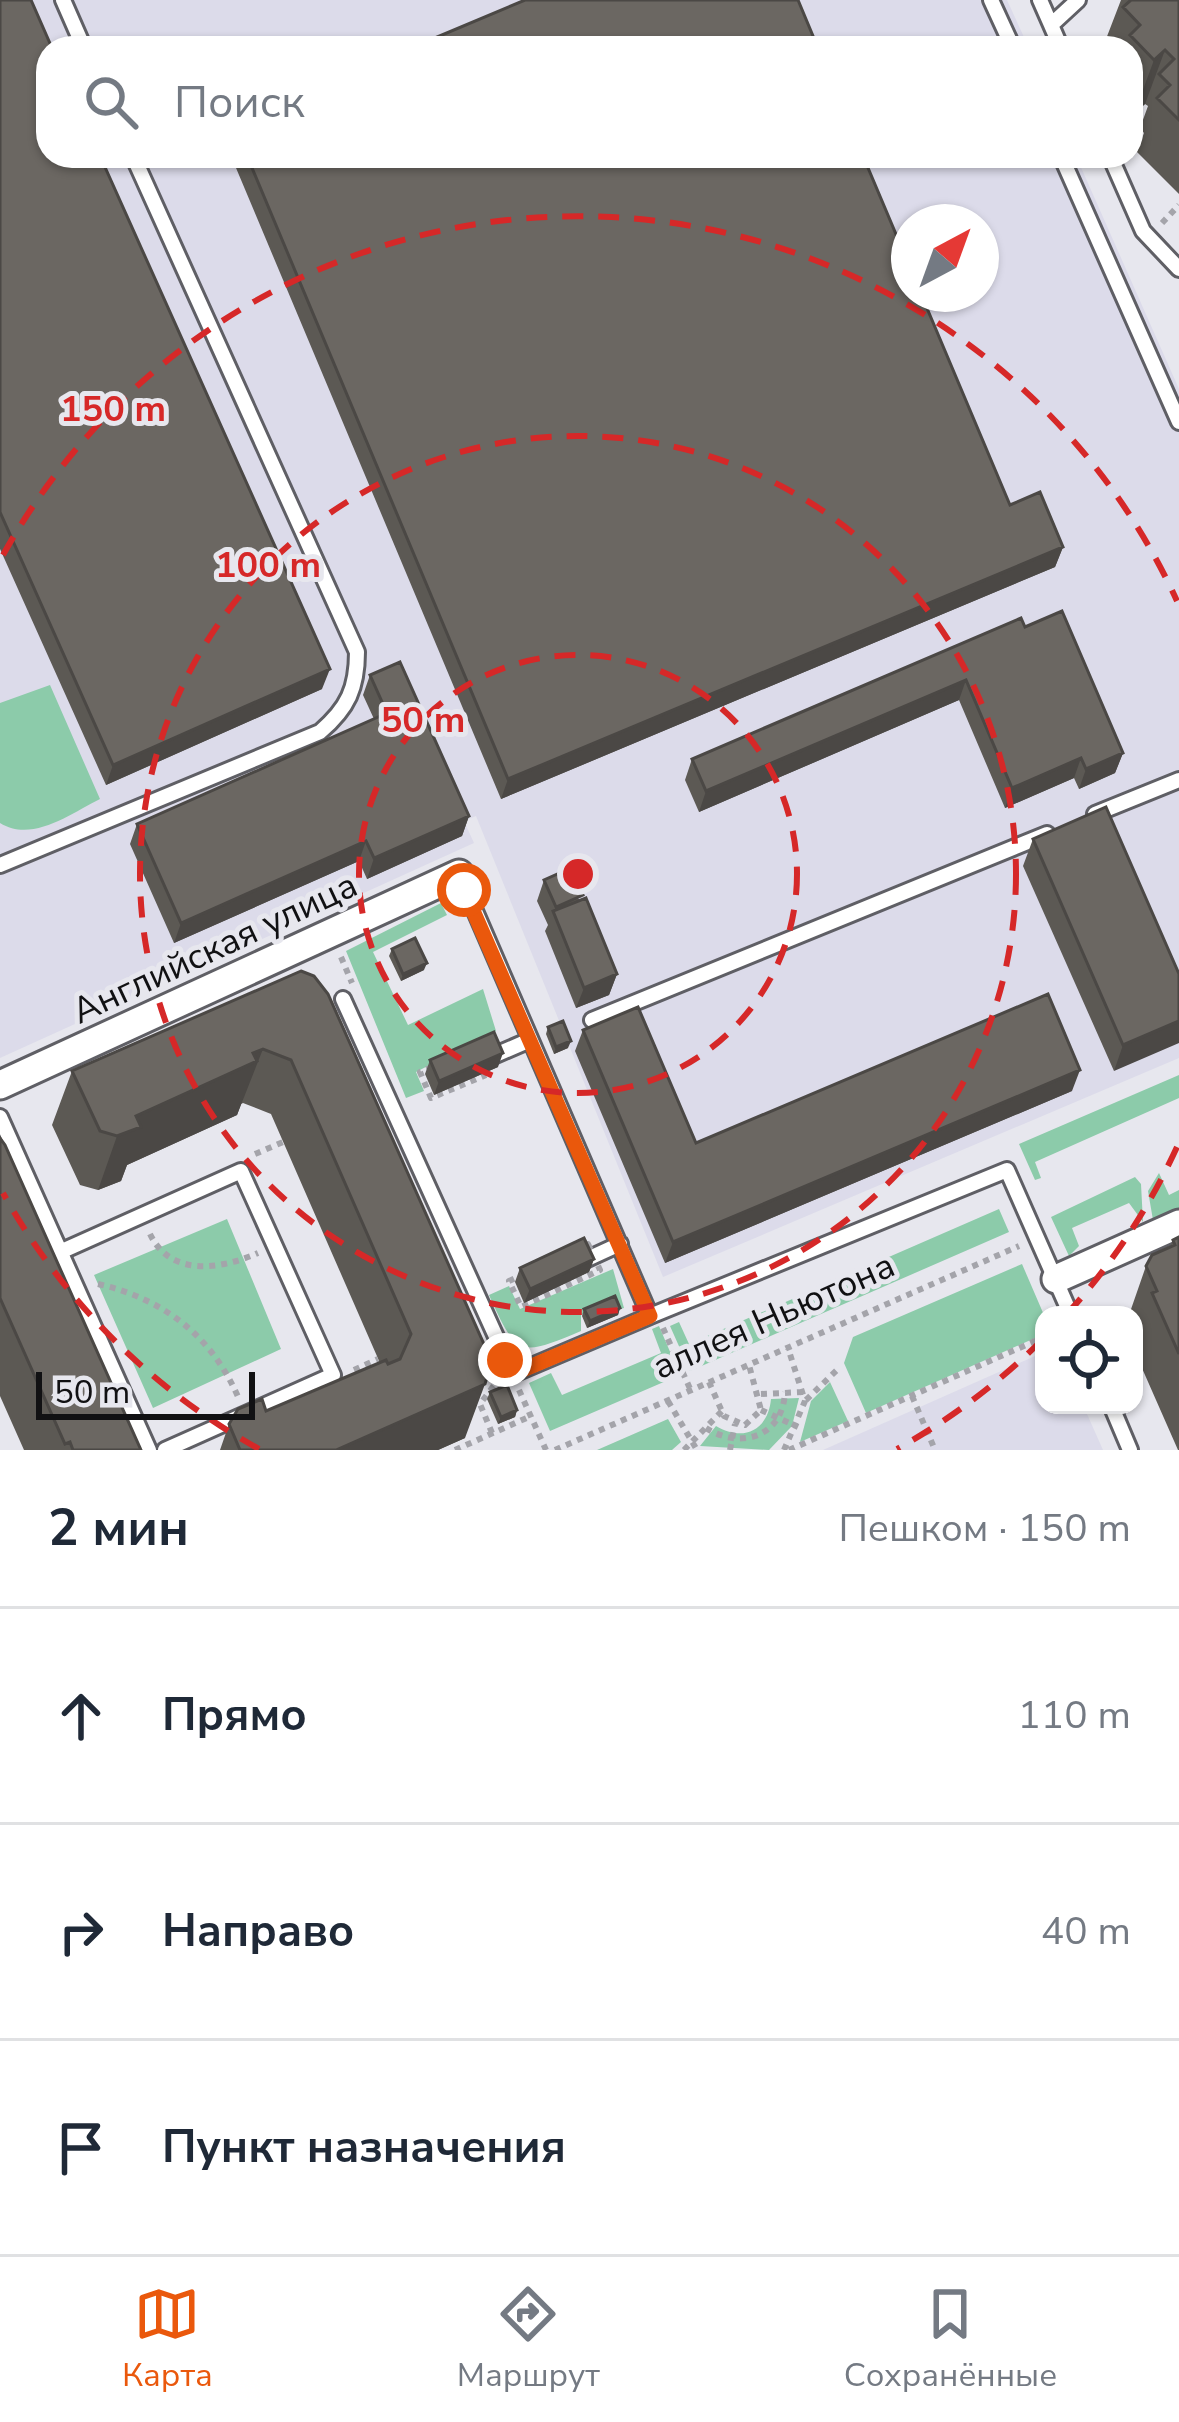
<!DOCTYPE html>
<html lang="ru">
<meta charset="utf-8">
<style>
body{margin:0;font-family:"Nunito Sans",sans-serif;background:#f2f2f3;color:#1f2937}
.controls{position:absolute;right:36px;bottom:36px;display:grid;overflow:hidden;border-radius:24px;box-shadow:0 3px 9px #0004}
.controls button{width:108px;height:108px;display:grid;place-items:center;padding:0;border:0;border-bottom:3px solid #e0e1e3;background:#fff;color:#1f2937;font:60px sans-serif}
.compass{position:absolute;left:891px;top:204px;width:108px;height:108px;border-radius:50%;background:#fff;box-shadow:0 3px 9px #0004;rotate:41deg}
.scale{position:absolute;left:36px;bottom:30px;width:219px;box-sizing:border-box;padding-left:12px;border:6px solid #111113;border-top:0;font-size:33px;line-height:42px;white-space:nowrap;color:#111113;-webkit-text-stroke:9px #e7e7ee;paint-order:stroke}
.stop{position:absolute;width:36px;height:36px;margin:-27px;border:9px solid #ea580c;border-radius:50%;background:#fff}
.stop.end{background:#ea580c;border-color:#fff;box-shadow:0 3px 12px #0008}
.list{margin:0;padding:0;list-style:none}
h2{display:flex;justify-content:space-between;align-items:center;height:156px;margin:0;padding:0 48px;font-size:51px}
h2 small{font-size:39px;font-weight:400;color:#747a83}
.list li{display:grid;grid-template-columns:78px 1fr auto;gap:36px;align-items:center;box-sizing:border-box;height:216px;padding:0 48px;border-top:3px solid #e0e1e3}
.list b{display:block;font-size:45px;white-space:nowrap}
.list em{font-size:39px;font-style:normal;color:#747a83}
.icon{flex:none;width:66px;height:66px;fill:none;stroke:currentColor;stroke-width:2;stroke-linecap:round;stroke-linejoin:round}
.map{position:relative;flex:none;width:1179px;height:1450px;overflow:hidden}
.search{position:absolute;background:#fff;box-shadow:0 3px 9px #0004;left:36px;right:36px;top:36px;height:132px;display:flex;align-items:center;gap:30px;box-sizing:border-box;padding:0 42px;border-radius:36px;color:#747a83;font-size:45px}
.sheet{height:804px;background:#fff}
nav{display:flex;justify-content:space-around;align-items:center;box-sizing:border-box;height:168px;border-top:3px solid #e0e1e3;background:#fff;font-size:33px;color:#747a83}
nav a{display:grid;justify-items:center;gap:6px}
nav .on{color:#ea580c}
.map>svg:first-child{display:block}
.built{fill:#dcdbea;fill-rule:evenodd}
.green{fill:#8ccbaa}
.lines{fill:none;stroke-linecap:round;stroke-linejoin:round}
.lane-casing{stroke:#5f5f65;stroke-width:20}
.street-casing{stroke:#5f5f65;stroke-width:33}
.path{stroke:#a4a4aa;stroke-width:6;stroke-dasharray:6 6;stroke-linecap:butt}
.lane{stroke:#fff;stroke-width:14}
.street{stroke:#fff;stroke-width:27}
.wall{fill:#5c5954}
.shaded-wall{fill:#4b4845}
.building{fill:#6b6762;stroke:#4b4845;stroke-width:3}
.route{stroke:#ea580c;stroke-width:15}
.ring{fill:none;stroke:#d62828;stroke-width:6;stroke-dasharray:21 15}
.labels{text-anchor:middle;stroke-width:10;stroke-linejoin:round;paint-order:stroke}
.street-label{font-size:36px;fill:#111113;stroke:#e7e7ee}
.centre{fill:#d62828;stroke:#e7e7ee;stroke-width:6}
.ring-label{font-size:36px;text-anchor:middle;font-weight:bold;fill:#d62828;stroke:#e7e7ee;stroke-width:10;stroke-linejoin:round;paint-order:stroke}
</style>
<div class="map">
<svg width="1179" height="1450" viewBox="0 0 1179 1450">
<rect width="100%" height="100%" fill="#e7e7ee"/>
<path class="built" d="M0,0H1007L1029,48H48V156H1076L1179,389V1058L663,1277L476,816L464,821L474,843L0,1058ZM909,222H981V294H909Z
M1044,1352V1405H1083L1103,1450H823Z"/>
<path class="green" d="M50,685L100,799C70,814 32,843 0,823V703Z
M441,903L447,915L373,952L408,1025L483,989L496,1031L416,1072L424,1091L406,1098L346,951Z
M1179,1075V1098L1035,1162L1041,1178L1035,1180L1019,1144Z
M1159,1173L1169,1195L1179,1190V1209L1153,1220L1148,1191Z
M1135,1177L1141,1184L1143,1222L1129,1203L1072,1228L1079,1246L1069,1256L1051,1217Z
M999,1209L1009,1232L690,1371L670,1326L679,1322L689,1344Z
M227,1219L281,1349L153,1408L94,1275Z
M1022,1264L1044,1315V1334L866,1413L844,1363L853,1337Z
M613,1269L624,1308L617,1310L612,1301L581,1315V1331C519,1357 517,1357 489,1295L509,1286L520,1309Z
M659,1326L680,1375L550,1431L529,1383L551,1373L562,1395L661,1353L652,1329Z
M830,1382L848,1421L800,1442L811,1401Z
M799,1398L792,1426L769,1450L700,1446L716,1426C743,1442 768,1431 771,1399Z
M668,1419L681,1442L672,1450H597Z"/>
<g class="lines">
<defs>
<path id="lane" d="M63,0L84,48
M991,0L1013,48
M1040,0L1051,25
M1061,48L1051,25L1078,0
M1061,156L1179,422
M1110,156L1143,231L1179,269
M1095,814L1179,780
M0,865L320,732C348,708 357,688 357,652L133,156
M459,874L650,1316L1007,1170L1071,1315
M343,999L513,1374L650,1316
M592,1020L1047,834
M493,1056L530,1040
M0,1117L149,1450
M60,1252L241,1171L333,1375L165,1450
M583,1261L620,1244
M1111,1405L1130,1450"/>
<path id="street" d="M0,1085L459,874
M1056,1279L1179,1224"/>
</defs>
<use href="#lane" class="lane-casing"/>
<use href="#street" class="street-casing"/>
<path class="path" d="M1162,223L1179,205
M341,957L352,983
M432,1067L420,1072L431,1098L486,1075
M255,1154L283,1142
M150,1234C171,1278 222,1269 258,1253
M588,1244L600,1270L521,1307L509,1281Z
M98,1284C164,1299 212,1336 239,1399
M663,1328L691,1391
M354,1370L378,1359
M709,1382L724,1416L745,1425L761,1410L749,1365
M519,1390L546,1450
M761,1394L804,1392
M912,1396L935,1450
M806,1400L838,1369
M668,1401L697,1450
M761,1410L798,1427
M706,1428C740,1450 783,1437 785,1392
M492,1433L480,1404L495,1384
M455,1450L531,1416
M555,1450L1019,1246
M684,1450L722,1411
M730,1450L735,1424
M784,1450L805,1401L788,1348
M789,1450L1044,1337"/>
<use href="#lane" class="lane"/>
<use href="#street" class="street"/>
</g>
<path class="wall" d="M0,0L322,689L106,785L0,549Z
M1121,0H1179V194L1137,152L1144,133L1140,128L1148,106L1145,104L1134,114L1131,111V48H1109L1110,44L1106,39Z
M231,156H863L1010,505L1063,547L1055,567L501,799Z
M1025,627L1123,753L1115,773L1079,789L1074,778L1005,808L959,700L699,812L685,780L692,759Z
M370,675L469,816L462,836L367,879L359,861L174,943L130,844L137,824L374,719L363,695Z
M1033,839L1179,974L1114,1071L1023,866Z
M544,880L581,900L617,974L609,995L576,1008L545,931L548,925L537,901Z
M392,949L424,970L401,981L389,956Z
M301,971L465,1438L438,1450H220L229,1424L266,1411L380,1363L271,1114L243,1103L241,1104L237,1115L127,1165L121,1181L98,1190L80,1185L52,1125L72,1071Z
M548,1027L568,1048L554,1054L546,1034Z
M583,1030L696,1143L1072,1091L665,1263L575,1051Z
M430,1060L498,1067L434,1095L425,1074Z
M0,1138L141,1450H24L0,1396Z
M1179,1237V1450H1178L1134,1350V1315H1129L1146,1266L1170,1247L1173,1240Z
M594,1259L589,1272L524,1303L515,1282L520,1268Z
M620,1308L618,1315L587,1328L582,1316L584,1309Z
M490,1392L517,1410L515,1417L498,1424L487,1399Z"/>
<path class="shaded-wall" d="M1165,50L1145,104L1134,114L1154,60Z
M1063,547L1055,567L501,799L508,779Z
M330,669L322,689L106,785L113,765Z
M966,680L959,700L699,812L706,791Z
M1123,753L1115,773L1079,789L1086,769Z
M1081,758L1074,778L1005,808L1012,788Z
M469,816L462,836L367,879L374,858Z
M366,841L359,861L174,943L181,923Z
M427,963L424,970L401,981L403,974Z
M617,974L609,995L576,1008L584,988Z
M1179,1021V1043L1114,1071L1123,1045Z
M571,1041L568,1048L554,1054L556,1047Z
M263,1049L237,1115L127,1165L121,1181L98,1190L117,1136L136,1116Z
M503,1053L498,1067L434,1095L439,1081Z
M1080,1070L1072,1091L665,1263L673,1242Z
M594,1259L589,1272L524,1303L530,1289Z
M620,1308L618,1315L587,1328L590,1321Z
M485,1384L465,1438L438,1450H336Z
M517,1410L515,1417L498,1424L501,1417Z"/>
<path class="building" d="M0,0H31L52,48H48V156H100L330,669L113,765L0,512Z
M525,0H798L818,48H411Z
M1131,0H1179V120L1157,98L1170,85L1159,74L1174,59L1165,50L1154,60L1130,35L1140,25L1123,7Z
M247,156H863L909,265V294H921L1010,505L1040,492L1063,547L508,779Z
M1062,611L1123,753L1086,769L1081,758L1012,788L966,680L706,791L692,759L1021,618L1025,627Z
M400,662L469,816L374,858L366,841L181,923L137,824L387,713L370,675Z
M1106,807L1179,974V1021L1123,1045L1033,839Z
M571,868L583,895L556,907L544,880Z
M586,898L617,974L584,988L553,911Z
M415,938L427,963L403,974L392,949Z
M301,971L314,976L328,994L487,1351L489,1371L485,1384L336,1450H240L229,1424L238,1409L262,1399L266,1411L386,1360L388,1364L400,1359L411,1334L291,1060L263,1049L253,1053L257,1061L136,1116L141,1127L117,1136L100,1131L72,1071Z
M1048,994L1080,1070L673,1242L583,1030L638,1007L696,1143Z
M563,1021L571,1041L556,1047L548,1027Z
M494,1032L503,1053L439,1081L430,1060Z
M0,1138L5,1145L141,1450H73L70,1442L65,1444L0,1298Z
M1179,1237V1354L1152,1293L1157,1291L1146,1266L1152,1255L1175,1245L1173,1240Z
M584,1238L594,1259L530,1289L520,1268Z
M615,1296L620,1308L590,1321L584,1309Z
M507,1385L517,1410L501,1417L490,1392Z"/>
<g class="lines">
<path class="route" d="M464,890L650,1316L513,1374L505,1360"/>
</g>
<g class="ring">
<circle cx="578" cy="874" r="219"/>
<circle cx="578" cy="874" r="438"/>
<path d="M1177 1147A658 658 0 0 1 1067 1314M1043 1339A658 658 0 0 1 897 1449M259 1449A658 658 0 0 1 3 1193M3 555A658 658 0 0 1 1177 601"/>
</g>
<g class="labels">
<g class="street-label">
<text transform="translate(214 947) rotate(-25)" y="13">Английская улица</text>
<text transform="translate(773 1315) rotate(-24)" y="13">аллея Ньютона</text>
</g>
</g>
<circle cx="578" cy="874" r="18" class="centre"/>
<g class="ring-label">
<text x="113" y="421">150 m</text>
<text x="268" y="577">100 m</text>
<text x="423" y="732">50 m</text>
</g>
</svg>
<div class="controls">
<button><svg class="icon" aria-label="locate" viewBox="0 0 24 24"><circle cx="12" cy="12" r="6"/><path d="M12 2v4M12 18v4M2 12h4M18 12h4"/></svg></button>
</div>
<svg class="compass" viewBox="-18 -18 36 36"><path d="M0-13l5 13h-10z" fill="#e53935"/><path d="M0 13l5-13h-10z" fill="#747a83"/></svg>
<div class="scale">50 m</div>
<div class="stop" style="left:464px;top:890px"></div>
<div class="stop end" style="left:505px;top:1360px"></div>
<div class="search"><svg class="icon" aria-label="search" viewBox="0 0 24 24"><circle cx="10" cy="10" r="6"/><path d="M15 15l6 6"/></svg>Поиск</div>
</div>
<section class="sheet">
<h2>2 мин<small>Пешком · 150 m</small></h2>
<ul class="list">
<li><svg class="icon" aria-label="ahead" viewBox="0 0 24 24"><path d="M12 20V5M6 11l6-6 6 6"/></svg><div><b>Прямо</b></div><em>110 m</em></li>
<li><svg class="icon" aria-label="right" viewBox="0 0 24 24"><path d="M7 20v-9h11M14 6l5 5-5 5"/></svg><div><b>Направо</b></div><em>40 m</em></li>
<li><svg class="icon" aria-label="arrive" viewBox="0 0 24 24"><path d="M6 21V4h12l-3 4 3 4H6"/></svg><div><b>Пункт назначения</b></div></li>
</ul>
</section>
<nav>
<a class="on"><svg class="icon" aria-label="map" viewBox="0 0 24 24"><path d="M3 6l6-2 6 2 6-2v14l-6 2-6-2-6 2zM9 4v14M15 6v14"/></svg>Карта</a>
<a><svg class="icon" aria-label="directions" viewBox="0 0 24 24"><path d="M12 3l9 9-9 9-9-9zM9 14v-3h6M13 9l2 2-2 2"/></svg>Маршрут</a>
<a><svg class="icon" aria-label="saved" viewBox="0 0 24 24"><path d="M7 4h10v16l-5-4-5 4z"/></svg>Сохранённые</a>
</nav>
